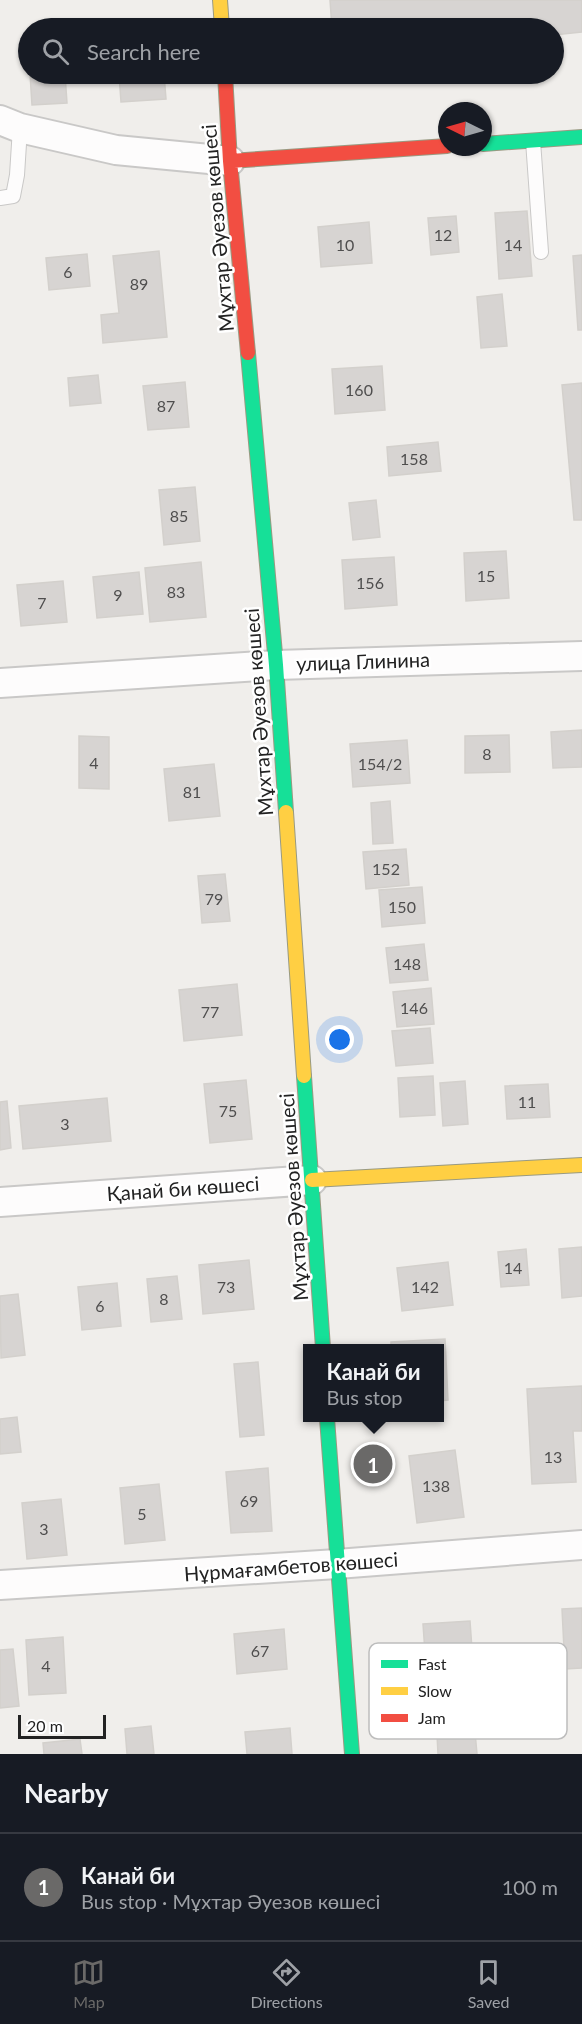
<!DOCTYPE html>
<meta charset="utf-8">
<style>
body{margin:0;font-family:Lato,sans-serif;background:#20242c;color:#f1f3f6}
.compass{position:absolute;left:438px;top:102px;width:54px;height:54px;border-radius:50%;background:#171b24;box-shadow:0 2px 4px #0004;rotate:275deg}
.scale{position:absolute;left:18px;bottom:15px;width:88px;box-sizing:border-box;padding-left:6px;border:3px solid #222;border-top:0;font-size:16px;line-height:21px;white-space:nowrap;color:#222;-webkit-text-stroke:4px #fff;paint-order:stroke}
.you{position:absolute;left:340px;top:1040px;width:21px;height:21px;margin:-15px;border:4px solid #fff;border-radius:50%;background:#1a73e8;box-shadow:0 0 0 9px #1a73e833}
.badge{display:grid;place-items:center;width:39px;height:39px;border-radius:50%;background:#6a6968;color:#fff;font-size:20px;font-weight:700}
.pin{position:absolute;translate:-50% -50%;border:3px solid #fff;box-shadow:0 2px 6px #0006}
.popup{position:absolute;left:303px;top:1344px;width:141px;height:78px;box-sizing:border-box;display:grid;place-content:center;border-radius:0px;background:#171b24;filter:drop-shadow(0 2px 4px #0005);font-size:20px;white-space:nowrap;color:#9ea1a6}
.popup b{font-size:22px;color:#f1f3f6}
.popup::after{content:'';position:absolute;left:50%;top:100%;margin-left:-12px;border:12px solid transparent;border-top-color:#171b24}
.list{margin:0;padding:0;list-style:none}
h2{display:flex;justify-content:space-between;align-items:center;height:78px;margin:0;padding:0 24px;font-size:26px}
h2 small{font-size:20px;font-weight:400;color:#9ea1a6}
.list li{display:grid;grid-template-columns:39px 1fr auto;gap:18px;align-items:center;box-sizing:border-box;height:108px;padding:0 24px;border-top:2px solid #363941}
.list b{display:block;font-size:22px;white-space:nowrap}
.list p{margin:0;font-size:20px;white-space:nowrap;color:#9ea1a6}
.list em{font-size:20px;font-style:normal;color:#9ea1a6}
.icon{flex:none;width:33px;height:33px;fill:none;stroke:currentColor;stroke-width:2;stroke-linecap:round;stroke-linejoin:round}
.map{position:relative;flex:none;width:582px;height:1754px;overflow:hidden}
.search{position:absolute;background:#171b24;box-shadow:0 2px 4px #0004;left:18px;right:18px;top:18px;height:66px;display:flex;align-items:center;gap:15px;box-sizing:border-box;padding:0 21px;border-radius:33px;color:#9ea1a6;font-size:22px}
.sheet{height:186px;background:#171b24}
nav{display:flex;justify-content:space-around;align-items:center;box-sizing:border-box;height:84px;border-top:2px solid #363941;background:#171b24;font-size:16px;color:#9ea1a6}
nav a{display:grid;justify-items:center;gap:3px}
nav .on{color:#6a6968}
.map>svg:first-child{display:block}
.building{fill:#d7d4d2;stroke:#d3d0cc;stroke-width:1.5}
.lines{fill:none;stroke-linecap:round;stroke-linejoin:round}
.lane-casing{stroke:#c9c8c7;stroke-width:16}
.street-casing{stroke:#c9c8c7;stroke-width:32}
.fast-casing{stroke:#999a82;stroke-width:16}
.slow-casing{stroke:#999a82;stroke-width:16}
.jam-casing{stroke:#999a82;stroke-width:16}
.lane{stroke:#fdfcfc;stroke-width:14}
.street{stroke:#fdfcfc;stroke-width:28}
.fast{stroke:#16e098;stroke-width:14}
.slow{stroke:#ffcf43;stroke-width:14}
.jam{stroke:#f24e42;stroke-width:14}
.labels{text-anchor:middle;stroke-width:5;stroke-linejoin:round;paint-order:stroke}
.number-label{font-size:16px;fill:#4f4e4e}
.street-label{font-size:20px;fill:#222;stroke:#fff}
.key{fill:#fff;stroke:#bdbdbd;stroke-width:1.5}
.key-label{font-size:16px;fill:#222}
</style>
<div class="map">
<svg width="582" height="1754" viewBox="0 0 582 1754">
<rect width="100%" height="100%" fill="#f0eeeb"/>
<path class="building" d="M330,0H582V32L554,35V28H332Z
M30,74H65L67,103L32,105Z
M119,74H164L166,99L121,102Z
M527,211L532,276L499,279L495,213Z
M456,216L459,252L431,255L428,218Z
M369,222L372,263L321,267L318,227Z
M159,251L167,337L103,343L101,315L119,313L113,256Z
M87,254L90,286L49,290L46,258Z
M582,255V330H578L573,256Z
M502,294L507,346L481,348L477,297Z
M382,366L385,410L335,414L332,369Z
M98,375L101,403L70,406L68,378Z
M185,382L189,427L148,430L143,386Z
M582,383V520H574L562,385Z
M438,442L441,471L389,476L387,447Z
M195,487L200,541L164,545L159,490Z
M376,500L380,537L353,540L349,503Z
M506,551L509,598L466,601L464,553Z
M394,557L397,605L345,609L342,560Z
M201,562L206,617L150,622L145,568Z
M139,572L143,614L97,618L93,577Z
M63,581L67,622L21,626L17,585Z
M582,730V767L553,768L551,732Z
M509,735L510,772L465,773V736Z
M79,736L109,737V789L79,788Z
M407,740L410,783L353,787L350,744Z
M214,764L220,816L169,821L164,769Z
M390,801L393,843L373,844L371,803Z
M406,849L409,885L366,889L363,852Z
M225,874L230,921L202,923L198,876Z
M422,887L425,923L382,927L379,890Z
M424,944L428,980L390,983L386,948Z
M237,984L242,1035L184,1041L179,990Z
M431,988L434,1024L397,1027L393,992Z
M430,1028L433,1063L396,1066L392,1031Z
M433,1076L435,1115L400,1117L398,1078Z
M246,1080L252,1139L210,1143L204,1084Z
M465,1081L468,1124L443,1126L440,1083Z
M548,1084L550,1117L507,1119L505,1086Z
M107,1098L111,1141L23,1149L19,1106Z
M7,1101L11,1148L0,1150V1102Z
M582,1247V1296L562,1298L559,1249Z
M526,1249L529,1285L501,1287L498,1252Z
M249,1260L254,1309L203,1314L199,1265Z
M448,1262L453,1305L402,1311L397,1268Z
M177,1276L182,1319L151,1322L147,1279Z
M117,1283L121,1326L82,1330L78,1287Z
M18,1294L25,1355L1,1358L0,1296Z
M445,1339L448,1400L439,1401V1348H391V1342Z
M258,1362L264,1435L240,1437L234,1364Z
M582,1386V1431H573L576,1482L532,1484L527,1389Z
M17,1417L21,1452L0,1454V1419Z
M455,1450L464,1517L417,1523L409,1456Z
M268,1468L272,1531L231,1533L226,1472Z
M159,1484L165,1540L125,1544L120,1488Z
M61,1499L67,1555L27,1559L22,1503Z
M582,1608V1668L565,1669L562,1609Z
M470,1621L474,1677L427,1681L423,1624Z
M284,1629L287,1669L237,1674L234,1634Z
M63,1637L66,1693L29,1695L26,1640Z
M13,1649L19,1706L0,1708V1650Z
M151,1726L154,1754H127L125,1729Z
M290,1728L292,1754H247L245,1732Z
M475,1732L477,1754H438L437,1734Z
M80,1739L82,1754H44L43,1743Z"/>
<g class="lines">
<defs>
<path id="lane" d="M533,141L541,252
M0,198L13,196L17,175L20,128"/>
<path id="street" d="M0,120L20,128L116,150L230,161
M0,683L276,665L582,656
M0,1202L312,1180
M0,1585L337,1564L582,1545"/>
<path id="fast" d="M483,144L582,137
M248,353L276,665L286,812
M304,1076L323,1348
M327,1418L352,1754"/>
<path id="slow" d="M220,0L222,28
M286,812L304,1076
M312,1180L582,1165"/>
<path id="jam" d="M225,74L230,161L248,353
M230,161L447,146"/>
</defs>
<use href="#lane" class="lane-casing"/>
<use href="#street" class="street-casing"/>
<use href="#fast" class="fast-casing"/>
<use href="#slow" class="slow-casing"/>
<use href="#jam" class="jam-casing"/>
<use href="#lane" class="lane"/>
<use href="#street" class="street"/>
<use href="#fast" class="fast"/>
<use href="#slow" class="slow"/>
<use href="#jam" class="jam"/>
</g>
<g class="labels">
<g class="number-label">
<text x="443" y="241">12</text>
<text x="345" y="251">10</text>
<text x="513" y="251">14</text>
<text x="68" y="278">6</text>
<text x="139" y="290">89</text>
<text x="359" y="396">160</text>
<text x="166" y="412">87</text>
<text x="414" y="465">158</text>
<text x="179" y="522">85</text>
<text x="486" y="582">15</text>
<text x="370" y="589">156</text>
<text x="176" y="598">83</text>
<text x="118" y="601">9</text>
<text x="42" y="609">7</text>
<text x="487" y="760">8</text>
<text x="94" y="769">4</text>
<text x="380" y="770">154/2</text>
<text x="192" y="798">81</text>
<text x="386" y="875">152</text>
<text x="214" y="905">79</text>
<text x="402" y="913">150</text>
<text x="407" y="970">148</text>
<text x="414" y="1014">146</text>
<text x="210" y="1018">77</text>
<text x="527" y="1108">11</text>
<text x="228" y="1117">75</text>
<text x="65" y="1130">3</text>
<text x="513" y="1274">14</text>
<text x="226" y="1293">73</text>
<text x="425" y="1293">142</text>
<text x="164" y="1305">8</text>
<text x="100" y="1312">6</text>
<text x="553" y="1463">13</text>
<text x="436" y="1492">138</text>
<text x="249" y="1507">69</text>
<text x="142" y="1520">5</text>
<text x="44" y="1535">3</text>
<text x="260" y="1657">67</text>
<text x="46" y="1672">4</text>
</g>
<g class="street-label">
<text transform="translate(218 228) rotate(-95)" y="7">Мұхтар Әуезов көшесі</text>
<text transform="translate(363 662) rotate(-2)" y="7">улица Глинина</text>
<text transform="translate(259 712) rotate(-94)" y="7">Мұхтар Әуезов көшесі</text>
<text transform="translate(183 1189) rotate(-4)" y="7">Қанай би көшесі</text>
<text transform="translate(294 1197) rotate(-94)" y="7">Мұхтар Әуезов көшесі</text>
<text transform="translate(291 1567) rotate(-4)" y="7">Нұрмағамбетов көшесі</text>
</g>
</g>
<rect x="369" y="1643" width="198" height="96" rx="9" class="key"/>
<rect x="381" y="1660" width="27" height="8" fill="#16e098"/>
<rect x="381" y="1687" width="27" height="8" fill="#ffcf43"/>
<rect x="381" y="1714" width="27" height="8" fill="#f24e42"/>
<g class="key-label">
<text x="418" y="1670">Fast</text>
<text x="418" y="1697">Slow</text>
<text x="418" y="1724">Jam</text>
</g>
</svg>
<svg class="compass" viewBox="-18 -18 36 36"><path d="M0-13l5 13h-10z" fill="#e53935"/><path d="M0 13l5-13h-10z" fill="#9ea1a6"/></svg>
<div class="scale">20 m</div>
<div class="you"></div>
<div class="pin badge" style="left:373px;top:1464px">1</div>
<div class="popup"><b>Канай би</b>Bus stop</div>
<div class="search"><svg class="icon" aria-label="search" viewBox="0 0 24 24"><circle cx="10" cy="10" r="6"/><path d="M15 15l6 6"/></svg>Search here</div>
</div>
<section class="sheet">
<h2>Nearby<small></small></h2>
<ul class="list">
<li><span class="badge">1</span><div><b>Канай би</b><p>Bus stop · Мұхтар Әуезов көшесі</p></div><em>100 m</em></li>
</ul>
</section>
<nav>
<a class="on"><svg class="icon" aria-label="map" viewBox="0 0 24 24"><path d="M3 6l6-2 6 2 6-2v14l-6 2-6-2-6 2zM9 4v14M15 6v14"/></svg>Map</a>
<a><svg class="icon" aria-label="directions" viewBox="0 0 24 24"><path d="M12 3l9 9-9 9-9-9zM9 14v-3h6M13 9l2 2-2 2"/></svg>Directions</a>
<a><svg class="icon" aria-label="saved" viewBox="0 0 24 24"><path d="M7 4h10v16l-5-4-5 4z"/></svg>Saved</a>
</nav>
